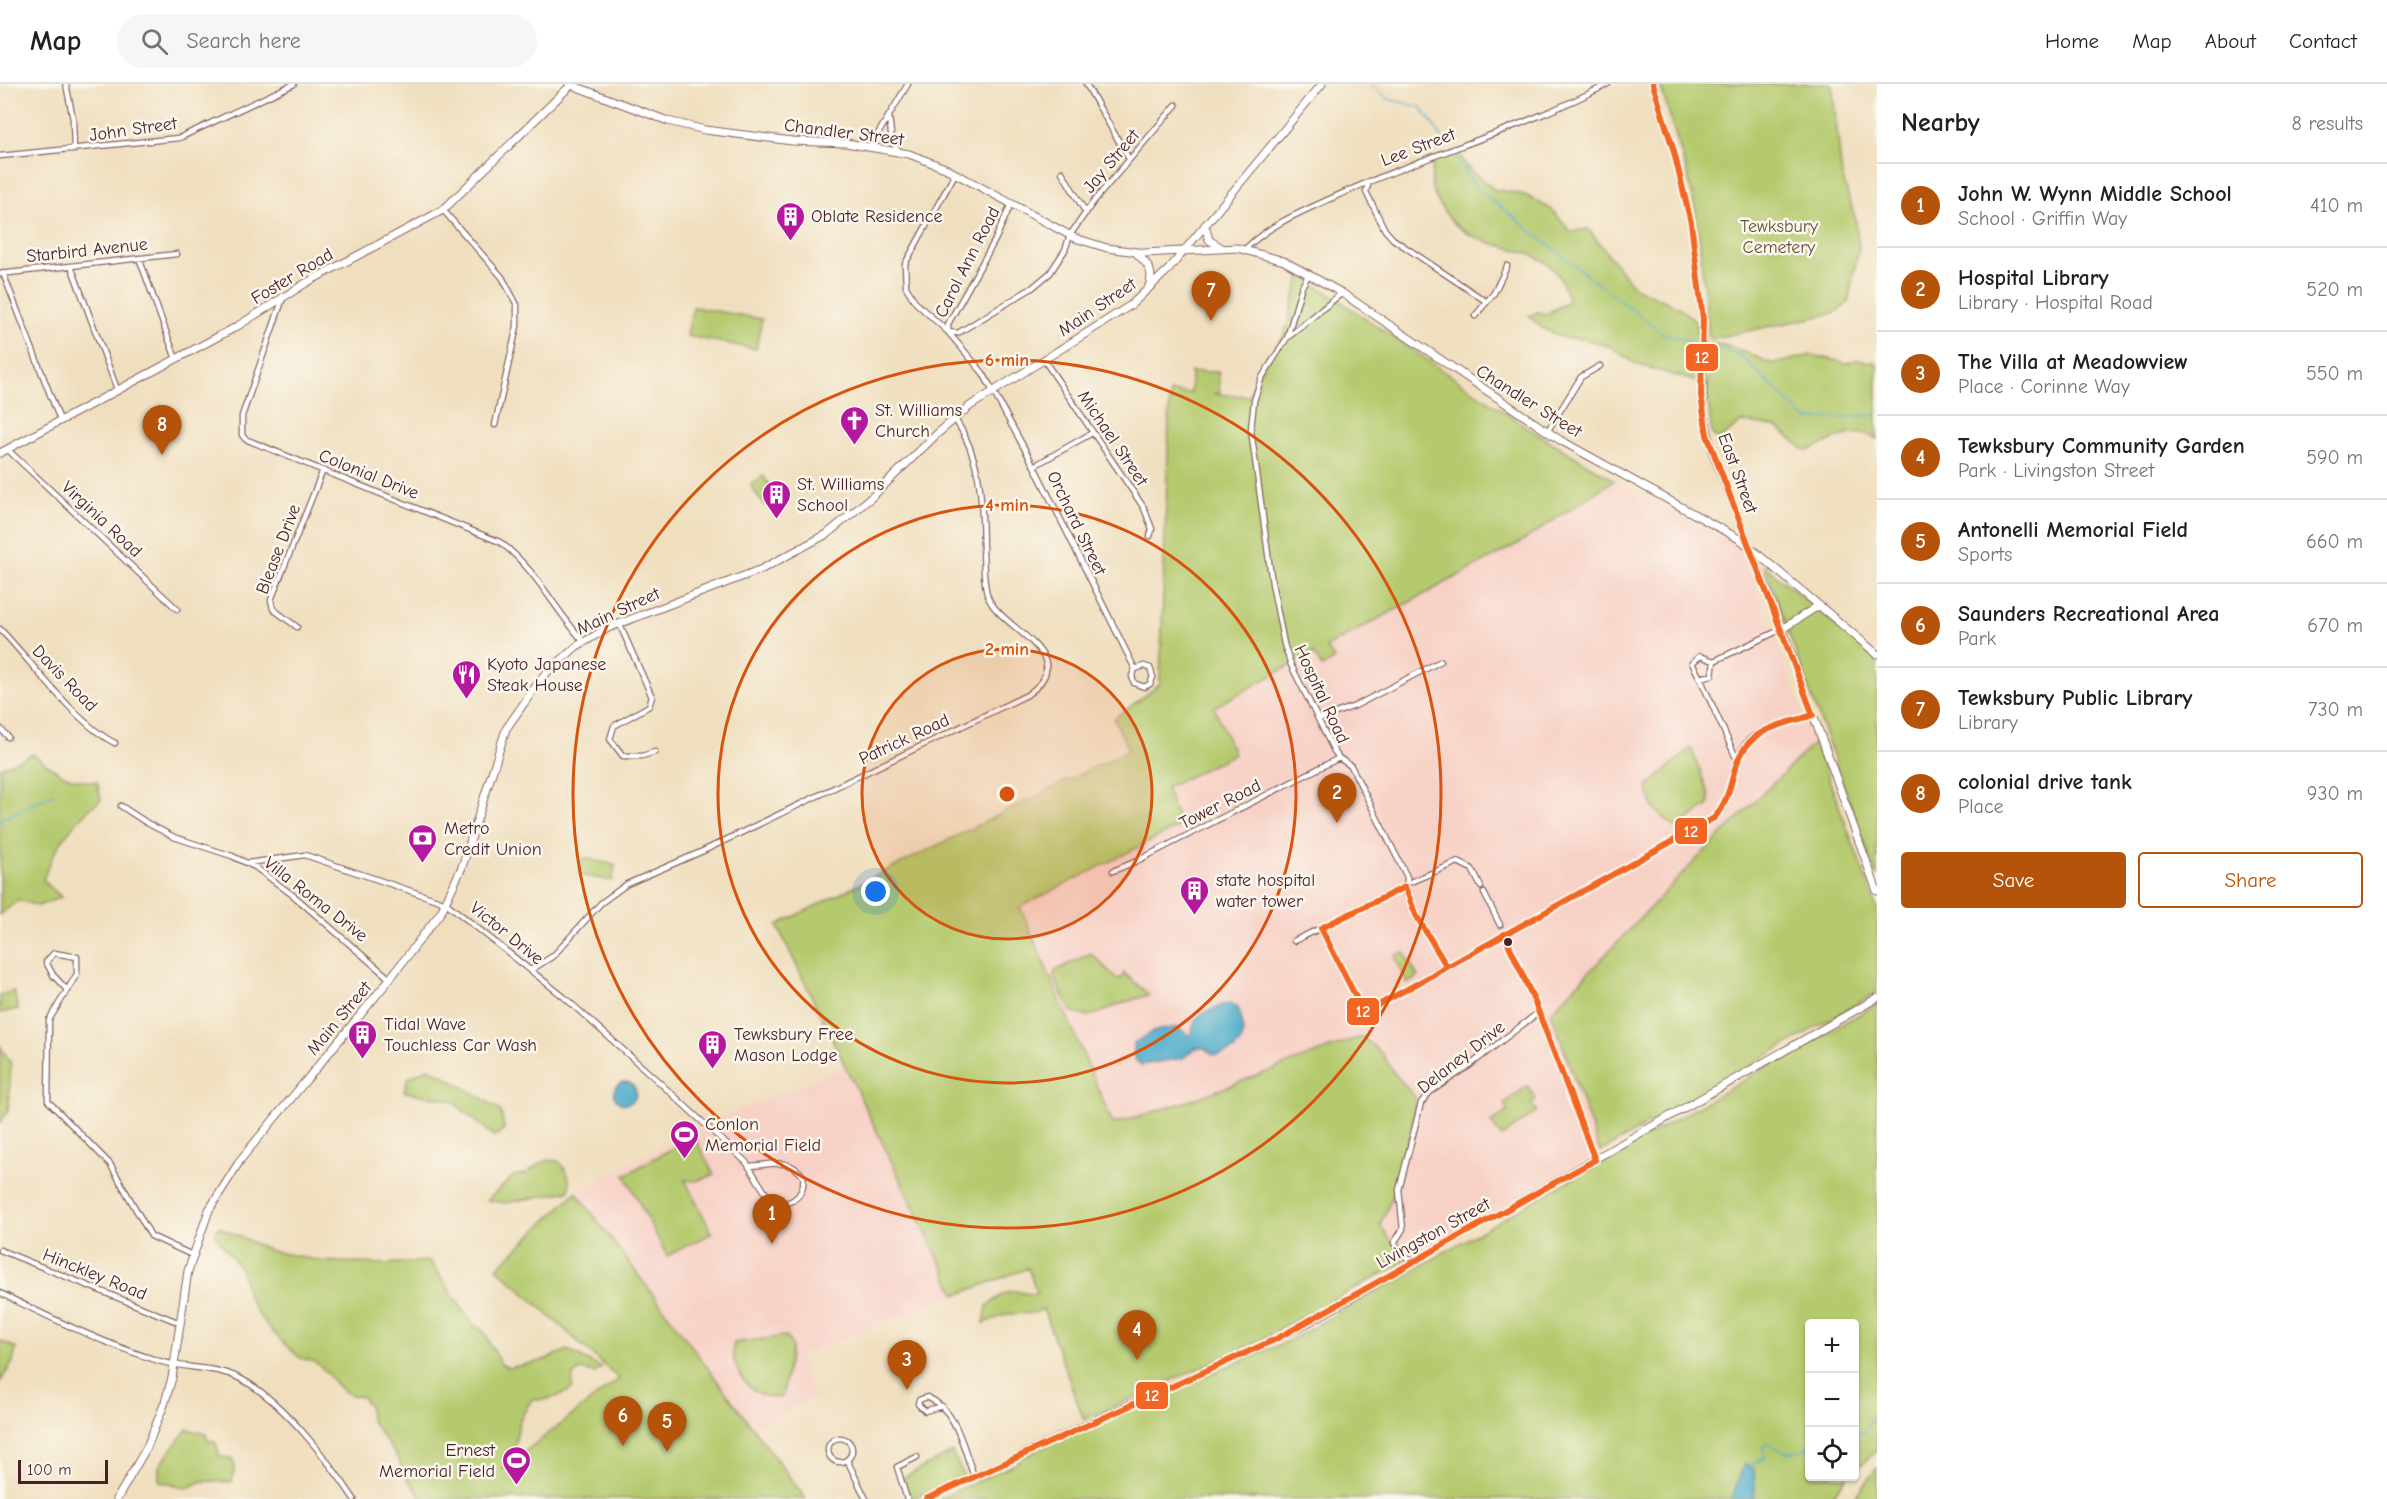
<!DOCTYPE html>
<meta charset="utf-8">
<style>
body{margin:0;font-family:"Comic Neue",sans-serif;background:#f6f6f6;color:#202124}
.controls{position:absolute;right:18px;bottom:18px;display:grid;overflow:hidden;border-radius:6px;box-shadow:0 2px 4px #0004}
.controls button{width:54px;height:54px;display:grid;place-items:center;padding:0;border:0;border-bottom:2px solid #e0e0e0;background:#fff;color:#202124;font:30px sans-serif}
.scale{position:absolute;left:18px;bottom:15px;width:90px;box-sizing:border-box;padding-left:6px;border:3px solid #4a1f2b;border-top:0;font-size:16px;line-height:21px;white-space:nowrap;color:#4a1f2b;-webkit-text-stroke:4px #fbf7ec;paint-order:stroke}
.you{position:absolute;left:876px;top:808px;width:21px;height:21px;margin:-15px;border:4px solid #fff;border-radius:50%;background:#1a73e8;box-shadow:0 0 0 9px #1a73e833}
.badge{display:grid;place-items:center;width:39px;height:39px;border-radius:50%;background:#b45309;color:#fff;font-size:20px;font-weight:700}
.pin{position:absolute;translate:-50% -50px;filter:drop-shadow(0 2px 3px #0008)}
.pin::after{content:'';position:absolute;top:32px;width:21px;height:18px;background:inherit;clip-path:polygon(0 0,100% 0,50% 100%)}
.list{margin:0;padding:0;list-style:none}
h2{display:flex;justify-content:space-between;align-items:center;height:78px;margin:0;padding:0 24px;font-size:26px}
h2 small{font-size:20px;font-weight:400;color:#757577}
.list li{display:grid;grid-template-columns:39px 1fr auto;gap:18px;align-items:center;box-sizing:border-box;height:84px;padding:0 24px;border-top:2px solid #e0e0e0}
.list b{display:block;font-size:22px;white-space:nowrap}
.list p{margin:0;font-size:20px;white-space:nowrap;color:#757577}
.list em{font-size:20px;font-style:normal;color:#757577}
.actions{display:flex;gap:12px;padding:18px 24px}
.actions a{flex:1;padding:14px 0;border:2px solid #b45309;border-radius:6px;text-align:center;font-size:21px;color:#b45309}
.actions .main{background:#b45309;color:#fff}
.icon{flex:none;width:33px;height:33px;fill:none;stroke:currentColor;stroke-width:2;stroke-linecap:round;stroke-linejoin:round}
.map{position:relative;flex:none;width:1877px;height:1415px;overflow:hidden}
header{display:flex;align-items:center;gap:36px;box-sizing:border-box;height:84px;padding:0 30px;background:#fff;border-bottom:2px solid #e0e0e0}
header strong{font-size:28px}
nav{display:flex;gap:33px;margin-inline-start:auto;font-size:21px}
.search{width:420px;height:54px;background:#f6f6f6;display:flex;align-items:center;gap:15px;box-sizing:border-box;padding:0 21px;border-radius:33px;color:#757577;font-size:22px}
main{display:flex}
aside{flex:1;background:#fff}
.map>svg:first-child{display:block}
.built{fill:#f7d1c6}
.green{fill:#b5ca6e;stroke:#80744c;stroke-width:1.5}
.water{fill:#4cabcb;stroke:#4b657b;stroke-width:1.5}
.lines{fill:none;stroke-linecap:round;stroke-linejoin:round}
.stream{stroke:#4cabcb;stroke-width:1.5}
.street-casing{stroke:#84625f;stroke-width:7}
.secondary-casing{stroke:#84625f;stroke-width:9}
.street{stroke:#fff;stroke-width:4.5}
.secondary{stroke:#fff;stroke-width:7}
.bus-1-casing{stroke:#fbf7ec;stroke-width:10}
.bus-1{stroke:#f26522;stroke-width:6}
.ring{fill:none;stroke:#d8530f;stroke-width:3}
.bus-dot{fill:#4a1f2b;stroke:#fbf7ec;stroke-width:2}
.labels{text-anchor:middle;stroke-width:5;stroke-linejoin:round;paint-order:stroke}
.street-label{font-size:18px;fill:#4a1f2b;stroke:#fbf7ec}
.poi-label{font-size:18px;fill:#4a1f2b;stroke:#fbf7ec;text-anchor:start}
.park-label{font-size:18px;fill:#6a523f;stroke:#fbf7ec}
.centre{fill:#d8530f;stroke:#fbf7ec;stroke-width:3}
.ring-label{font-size:18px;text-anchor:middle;font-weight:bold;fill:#d8530f;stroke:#fbf7ec;stroke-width:5;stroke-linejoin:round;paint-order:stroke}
.line-badge{stroke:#fbf7ec;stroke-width:2}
.badge-label{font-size:16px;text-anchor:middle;font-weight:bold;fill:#fff}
</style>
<header>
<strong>Map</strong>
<div class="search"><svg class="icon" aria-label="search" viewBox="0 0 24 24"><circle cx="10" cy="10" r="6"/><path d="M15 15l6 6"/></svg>Search here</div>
<nav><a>Home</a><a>Map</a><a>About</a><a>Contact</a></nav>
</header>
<main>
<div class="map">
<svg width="1877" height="1415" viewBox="0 0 1877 1415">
<rect width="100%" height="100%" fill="#fbf7ec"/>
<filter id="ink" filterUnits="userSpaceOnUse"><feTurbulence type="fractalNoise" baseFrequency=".0167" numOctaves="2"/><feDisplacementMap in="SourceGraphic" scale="12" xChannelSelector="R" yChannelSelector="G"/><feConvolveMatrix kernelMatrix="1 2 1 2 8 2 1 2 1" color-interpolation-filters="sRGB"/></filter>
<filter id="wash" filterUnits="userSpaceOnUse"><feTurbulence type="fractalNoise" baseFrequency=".008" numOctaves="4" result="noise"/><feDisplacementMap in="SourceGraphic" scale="24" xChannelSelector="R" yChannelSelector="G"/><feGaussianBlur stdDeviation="1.35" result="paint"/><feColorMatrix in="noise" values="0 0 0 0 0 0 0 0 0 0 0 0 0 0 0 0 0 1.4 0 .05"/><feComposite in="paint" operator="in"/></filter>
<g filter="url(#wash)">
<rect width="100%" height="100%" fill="#f0dfbf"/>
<path class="built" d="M1301,191L1536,349L1614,396L1730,458L1744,471L1877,824V908L1572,1084L1288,1242L1084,1336L1027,1184L800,1271L814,1314L752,1344L576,1108L701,1043L843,983L777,841L1129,666L1114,635L1160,600L1170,308L1249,312L1258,290L1284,251Z"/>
<path class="green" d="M1660,0H1832L1842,92L1855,133L1859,163L1848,218L1841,225L1830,230L1709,255L1697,132L1687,88Z
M1458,68L1467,83L1494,105L1525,111L1551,125L1571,148L1588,145L1634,203L1678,223L1697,238L1698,298L1636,280L1611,263L1585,255L1564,254L1542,244L1529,232L1537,228L1546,230L1568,218C1557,147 1481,179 1446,130C1430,108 1429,101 1434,75Z
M1301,191L1536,349L1614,396L1521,458L1326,563L1334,575L1322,583L1313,569L1214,623L1234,670L1166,704L1180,742L1020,823L1113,1040L1189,1017L1362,952L1382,970L1394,989L1415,1013L1412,1044L1394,1109L1380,1141L1406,1177L1252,1260L1084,1336L1043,1225L1034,1229L1007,1230L984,1239L987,1222C993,1217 1004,1208 1013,1207C1021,1207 1027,1212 1037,1209L1028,1184L956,1211L777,841L1129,666L1114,635L1160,600L1170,308L1191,309V288H1218L1220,309L1213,310L1249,312L1258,290L1284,251Z
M693,223L762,235L756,265L687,252Z
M1709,258L1732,263L1773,280L1812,271L1846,279L1857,276L1877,279V355C1854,340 1828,360 1806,367L1777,343L1741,338L1719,356L1712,350L1707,308L1711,275Z
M763,392L777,412L764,421L750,401Z
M1764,481L1877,576V793Z
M1815,658L1877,824V908L1600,1068L1551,928L1690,782Z
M1691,664L1709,711V721L1675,744L1653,723L1647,703Z
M33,670C54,687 70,698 97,698L101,716C74,736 54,763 43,796L61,813L38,822L18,816L0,831V684Z
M583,774L615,781L612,797L579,791Z
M1404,868L1418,893L1407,900L1395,872Z
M1091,869L1117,895L1122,894L1124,889L1149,911C1138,914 1126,917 1115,922C1097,930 1089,937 1070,926L1054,894L1055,887Z
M14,907L18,925L0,929V911Z
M1877,920V1366L1855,1386L1854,1240H1810V1392L1847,1393L1830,1415H939L1017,1379L1020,1374L1157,1312L1291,1256Z
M0,962L11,980L8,1027L0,1039Z
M428,984C435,986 496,1022 500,1027C503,1032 503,1040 504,1046L494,1052L451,1016L404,1008L408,994Z
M1527,1002L1536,1015L1531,1019L1537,1027L1502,1053L1491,1039L1508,1027L1504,1020Z
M694,1052L714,1091L695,1097L685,1096L712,1149L667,1172L625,1091Z
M549,1076L558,1077C567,1086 571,1094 569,1107L506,1119L487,1116L515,1091L526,1090L539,1080Z
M576,1108L806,1415H423L402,1388L400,1377L370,1335L369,1322L362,1313C333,1309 336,1293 316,1279C311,1275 304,1277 299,1273C280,1257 260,1237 249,1214C245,1205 245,1196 241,1187C234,1173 223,1164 215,1150L219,1143L271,1167L321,1177L383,1180L430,1177L472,1239L484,1248L501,1280L509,1284L541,1277L568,1266L601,1284L595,1289L581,1286L573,1291L572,1305C559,1312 547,1318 532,1315L519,1337L514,1367L501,1386L619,1295L497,1184Z
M786,1252L792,1262L782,1313C754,1319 728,1286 734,1259Z
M0,1257L16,1264L13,1278L0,1298Z
M187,1345L206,1350L208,1357H215L220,1373L231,1374L235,1382L232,1398L202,1397L187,1404L159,1397V1382Z
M952,1368L964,1392L911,1415L901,1395Z
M1877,1384V1415H1853Z"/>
<path class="water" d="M1227,919L1238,924C1247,948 1246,969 1214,971L1204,964H1195L1183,974L1141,981L1134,975V959L1155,947L1177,943L1190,952L1196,935L1200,931Z
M614 1009a11 11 0 1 1 22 0a11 11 0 1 1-22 0Z
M1744,1379L1754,1385L1755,1406L1753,1415H1732Z"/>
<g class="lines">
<path class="stream" d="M1371,0L1388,15L1421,23L1445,58
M1455,73L1477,104L1583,188L1662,249L1694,258
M1715,264L1739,270L1807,336L1877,331
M0,736L53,710
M1854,1347L1864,1349L1872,1334L1877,1335
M1749,1382L1766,1373L1762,1366L1766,1359L1788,1369L1806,1365L1810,1356"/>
</g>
</g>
<g filter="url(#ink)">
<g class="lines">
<defs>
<path id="street" d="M66,0L73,35L74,66
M1086,0L1129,75
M889,32L892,58L900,68
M870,63L908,0
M0,72L179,54L294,0
M1062,88L1086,129
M955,90L905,180L906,203L916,219L948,248L983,289L1034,382L1135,585L1132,592L1134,599L1144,603L1150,600L1153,593L1150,584L1144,582L1135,585
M1369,97L1366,108L1385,146L1393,155L1487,218
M1011,120L995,156L948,240V248L958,249L1032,204L1050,189L1065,166L1070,151L1094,117L1176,21
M443,126L502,193L517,221V242L495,341
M1245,165C1269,141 1301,128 1332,114C1422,72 1520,46 1608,0
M139,174L176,275
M71,182L117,305
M3,189L60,336
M1309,189L1301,205L1287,254L1261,295L1254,317L1251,346L1272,499L1284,560L1291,581L1334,667L1339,674L1351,682L1407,793L1406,811L1447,883
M0,190L177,170
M283,214L242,332V351L245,355L500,458C536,485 554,525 584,558
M1475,232L1494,209L1507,182
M1287,254L1342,209
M1044,276L1144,424L1152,445L1150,452
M1547,348L1581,293L1600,282
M7,365L177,525
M1034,382L1092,349
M619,539L652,613L649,622L614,642L610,655L623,672H642L655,668
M297,543L273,525L271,516L323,386
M0,545C31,577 76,640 115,659
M1714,577L1712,591L1700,594L1692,579L1700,572L1714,577L1782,545
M1700,594L1737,676
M1319,635L1355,622L1441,577
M0,644L8,653
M121,722L147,739L174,753L232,772L255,783L294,812L390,895
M248,779L305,771L446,819L564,913L659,998L746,1078L770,1116C789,1125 806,1112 803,1092C789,1073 770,1081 750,1082
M1113,787L1137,777L1339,674
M1408,799L1458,778L1472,785L1481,803
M1484,809L1500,841
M1321,844L1364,929L1714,734C1738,713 1727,675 1751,654C1763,644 1798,636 1813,631
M1504,850L1534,916L1595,1076
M1294,857L1405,803
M531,886L553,872L601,819L627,800L703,767L1027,611C1083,571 1001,546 988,513C983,500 984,481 983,467C982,419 983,377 955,335
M67,906L53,891L46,878L54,869L77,873V890L49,936L48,1017L110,1080L151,1152L192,1171
M0,1166L180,1239
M1415,1177L1407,1174L1394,1159L1403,1145L1399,1106L1421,1019L1430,1008L1469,982L1539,928
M0,1209C51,1234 104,1260 159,1277C185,1285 215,1282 239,1294C280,1314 329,1377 354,1415
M942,1322L925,1327L918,1320L919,1316L927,1313C958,1326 963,1365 974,1392
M828 1366a12 12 0 1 1 24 0a12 12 0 1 1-24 0Z
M847,1376L866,1415
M907,1415L897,1383L917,1373"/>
<path id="secondary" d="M569,0L668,37L705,46L792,57L846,59L909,70L945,84L1075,154L1107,164L1145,169L1237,164L1284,177L1342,209L1560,356L1741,456L1877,570
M1653,0L1674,68L1691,139L1703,235V325L1712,367L1782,545L1877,807
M1205,141L1209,156L1222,164
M1136,169C1149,181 1155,188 1148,205
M0,369L236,243L306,199L443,126L571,1
M1782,545L1818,522
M117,1415L147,1363L165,1318L172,1294L188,1187L209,1126L241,1075L385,901L441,828L462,783L506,645L543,592L577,562L608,544L762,485L827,450L873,412L938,349L970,322L1131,221L1169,185L1322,0
M926,1415L1144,1314L1258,1264L1309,1238L1877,914"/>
</defs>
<use href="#street" class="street-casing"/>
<use href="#secondary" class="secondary-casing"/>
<use href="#street" class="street"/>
<use href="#secondary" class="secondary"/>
<defs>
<path id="bus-1" d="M1405,803L1416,831L1447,883L1364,929L1321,844Z
M1447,883L1714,734C1725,721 1729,708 1733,692C1744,645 1772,644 1813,631L1707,351L1701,311L1703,235L1691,139L1674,68L1653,0
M926,1415L1276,1255L1595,1076L1534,916L1504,850"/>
</defs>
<use href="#bus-1" class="bus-1-casing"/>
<use href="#bus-1" class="bus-1"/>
</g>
</g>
<circle cx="1007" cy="710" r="145" fill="#d8530f" fill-opacity=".12"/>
<g class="ring">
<circle cx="1007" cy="710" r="145"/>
<circle cx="1007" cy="710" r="289"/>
<circle cx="1007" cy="710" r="434"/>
</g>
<defs>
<symbol id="building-pin" viewBox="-11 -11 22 30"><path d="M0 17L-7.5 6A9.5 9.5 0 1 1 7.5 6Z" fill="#b5179e" stroke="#fbf7ec"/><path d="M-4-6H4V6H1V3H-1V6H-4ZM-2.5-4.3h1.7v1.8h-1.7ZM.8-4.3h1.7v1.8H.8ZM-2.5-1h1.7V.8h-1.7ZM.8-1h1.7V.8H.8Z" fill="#fff"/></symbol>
<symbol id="church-pin" viewBox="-11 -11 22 30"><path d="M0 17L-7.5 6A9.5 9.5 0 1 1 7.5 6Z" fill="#b5179e" stroke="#fbf7ec"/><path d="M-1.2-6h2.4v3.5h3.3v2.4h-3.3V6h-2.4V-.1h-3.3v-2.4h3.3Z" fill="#fff"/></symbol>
<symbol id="restaurant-pin" viewBox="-11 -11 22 30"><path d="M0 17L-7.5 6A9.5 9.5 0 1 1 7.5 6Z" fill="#b5179e" stroke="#fbf7ec"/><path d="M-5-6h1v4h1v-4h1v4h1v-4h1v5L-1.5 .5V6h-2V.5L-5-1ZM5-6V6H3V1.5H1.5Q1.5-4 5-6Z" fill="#fff"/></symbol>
<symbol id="bank-pin" viewBox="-11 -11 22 30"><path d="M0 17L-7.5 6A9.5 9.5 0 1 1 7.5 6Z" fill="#b5179e" stroke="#fbf7ec"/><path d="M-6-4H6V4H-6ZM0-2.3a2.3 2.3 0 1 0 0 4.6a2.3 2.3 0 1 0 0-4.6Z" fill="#fff"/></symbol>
<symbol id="stadium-pin" viewBox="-11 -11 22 30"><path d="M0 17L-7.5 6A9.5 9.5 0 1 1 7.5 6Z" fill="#b5179e" stroke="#fbf7ec"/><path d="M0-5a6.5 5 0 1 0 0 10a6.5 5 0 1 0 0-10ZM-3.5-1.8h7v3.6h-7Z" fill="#fff"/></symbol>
</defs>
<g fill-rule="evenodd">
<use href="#building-pin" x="774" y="116" width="33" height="45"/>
<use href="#church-pin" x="838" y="320" width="33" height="45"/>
<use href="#building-pin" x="760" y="394" width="33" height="45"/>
<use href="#restaurant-pin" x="450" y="574" width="33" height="45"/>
<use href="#bank-pin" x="406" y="738" width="33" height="45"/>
<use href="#building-pin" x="1178" y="790" width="33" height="45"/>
<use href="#building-pin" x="346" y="934" width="33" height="45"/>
<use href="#building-pin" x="696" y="944" width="33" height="45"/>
<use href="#stadium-pin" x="668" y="1034" width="33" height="45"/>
<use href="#stadium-pin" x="500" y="1360" width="33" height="45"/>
</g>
<circle class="bus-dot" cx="1508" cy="858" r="5"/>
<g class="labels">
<g class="street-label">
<text transform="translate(133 45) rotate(-8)" y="6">John Street</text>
<text transform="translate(844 48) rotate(7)" y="6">Chandler Street</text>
<text transform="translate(1418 63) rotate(-21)" y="6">Lee Street</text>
<text transform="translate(1111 77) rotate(-50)" y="6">Jay Street</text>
<text transform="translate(87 166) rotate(-6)" y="6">Starbird Avenue</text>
<text transform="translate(967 178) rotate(-63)" y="6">Carol Ann Road</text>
<text transform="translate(292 192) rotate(-31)" y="6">Foster Road</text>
<text transform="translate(1097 223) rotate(-34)" y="6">Main Street</text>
<text transform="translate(1529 317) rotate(32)" y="6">Chandler Street</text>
<text transform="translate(1113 354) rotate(56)" y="6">Michael Street</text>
<text transform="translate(1738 389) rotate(70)" y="6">East Street</text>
<text transform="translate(369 390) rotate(22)" y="6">Colonial Drive</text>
<text transform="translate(102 435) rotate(43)" y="6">Virginia Road</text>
<text transform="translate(1077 439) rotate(64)" y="6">Orchard Street</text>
<text transform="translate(278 465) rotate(-69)" y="6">Blease Drive</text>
<text transform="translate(618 527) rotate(-25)" y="6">Main Street</text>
<text transform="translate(65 594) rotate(46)" y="6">Davis Road</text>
<text transform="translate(1322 610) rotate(65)" y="6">Hospital Road</text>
<text transform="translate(904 655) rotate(-25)" y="6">Patrick Road</text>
<text transform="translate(1220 720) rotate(-27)" y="6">Tower Road</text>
<text transform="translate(316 815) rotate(38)" y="6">Villa Roma Drive</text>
<text transform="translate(507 849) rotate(39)" y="6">Victor Drive</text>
<text transform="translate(339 934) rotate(-50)" y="6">Main Street</text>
<text transform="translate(1461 973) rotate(-38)" y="6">Delaney Drive</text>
<text transform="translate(1433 1149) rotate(-29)" y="6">Livingston Street</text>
<text transform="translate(95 1190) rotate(22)" y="6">Hinckley Road</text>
</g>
<g class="poi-label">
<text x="811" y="138">Oblate Residence</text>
<text x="875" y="332">St. Williams<tspan x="875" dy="21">Church</tspan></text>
<text x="797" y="406">St. Williams<tspan x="797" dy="21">School</tspan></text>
<text x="487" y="586">Kyoto Japanese<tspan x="487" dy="21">Steak House</tspan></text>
<text x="444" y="750">Metro<tspan x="444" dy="21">Credit Union</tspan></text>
<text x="1216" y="802">state hospital<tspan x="1216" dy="21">water tower</tspan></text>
<text x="384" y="946">Tidal Wave<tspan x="384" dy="21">Touchless Car Wash</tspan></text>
<text x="734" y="956">Tewksbury Free<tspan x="734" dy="21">Mason Lodge</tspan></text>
<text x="705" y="1046">Conlon<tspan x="705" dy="21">Memorial Field</tspan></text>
<text x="495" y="1372" text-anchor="end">Ernest<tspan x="495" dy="21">Memorial Field</tspan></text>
</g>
<g class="park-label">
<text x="1779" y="148">Tewksbury<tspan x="1779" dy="21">Cemetery</tspan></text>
</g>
</g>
<circle cx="1007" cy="710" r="9" class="centre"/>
<g class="ring-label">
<text x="1007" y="282">6 min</text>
<text x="1007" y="427">4 min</text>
<text x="1007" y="571">2 min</text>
</g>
<g class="line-badge">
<rect x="1685" y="259" width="34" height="29" rx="6" fill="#f26522"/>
<rect x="1674" y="733" width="34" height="28" rx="6" fill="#f26522"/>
<rect x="1346" y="913" width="34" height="29" rx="6" fill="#f26522"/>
<rect x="1135" y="1297" width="34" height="29" rx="6" fill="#f26522"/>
</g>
<g class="badge-label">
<text x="1702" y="279">12</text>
<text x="1691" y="753">12</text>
<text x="1363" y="933">12</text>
<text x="1152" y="1317">12</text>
</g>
</svg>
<div class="controls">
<button>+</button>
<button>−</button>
<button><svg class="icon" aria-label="locate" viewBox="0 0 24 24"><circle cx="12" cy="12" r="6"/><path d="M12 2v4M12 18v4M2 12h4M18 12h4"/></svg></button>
</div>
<div class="scale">100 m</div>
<div class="you"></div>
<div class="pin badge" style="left:772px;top:1160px">1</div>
<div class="pin badge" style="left:1337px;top:739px">2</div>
<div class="pin badge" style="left:907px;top:1306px">3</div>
<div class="pin badge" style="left:1137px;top:1276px">4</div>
<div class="pin badge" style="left:667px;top:1368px">5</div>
<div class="pin badge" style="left:623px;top:1362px">6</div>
<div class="pin badge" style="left:1211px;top:237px">7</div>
<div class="pin badge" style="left:162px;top:371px">8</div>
</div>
<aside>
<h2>Nearby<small>8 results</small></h2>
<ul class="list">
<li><span class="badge">1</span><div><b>John W. Wynn Middle School</b><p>School · Griffin Way</p></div><em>410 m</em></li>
<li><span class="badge">2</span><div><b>Hospital Library</b><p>Library · Hospital Road</p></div><em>520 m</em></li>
<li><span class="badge">3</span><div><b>The Villa at Meadowview</b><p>Place · Corinne Way</p></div><em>550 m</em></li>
<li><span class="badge">4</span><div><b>Tewksbury Community Garden</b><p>Park · Livingston Street</p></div><em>590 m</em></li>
<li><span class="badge">5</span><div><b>Antonelli Memorial Field</b><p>Sports</p></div><em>660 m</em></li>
<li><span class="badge">6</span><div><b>Saunders Recreational Area</b><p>Park</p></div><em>670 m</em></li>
<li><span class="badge">7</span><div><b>Tewksbury Public Library</b><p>Library</p></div><em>730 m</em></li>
<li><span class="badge">8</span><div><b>colonial drive tank</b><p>Place</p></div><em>930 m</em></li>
</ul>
<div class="actions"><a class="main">Save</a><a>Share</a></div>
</aside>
</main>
